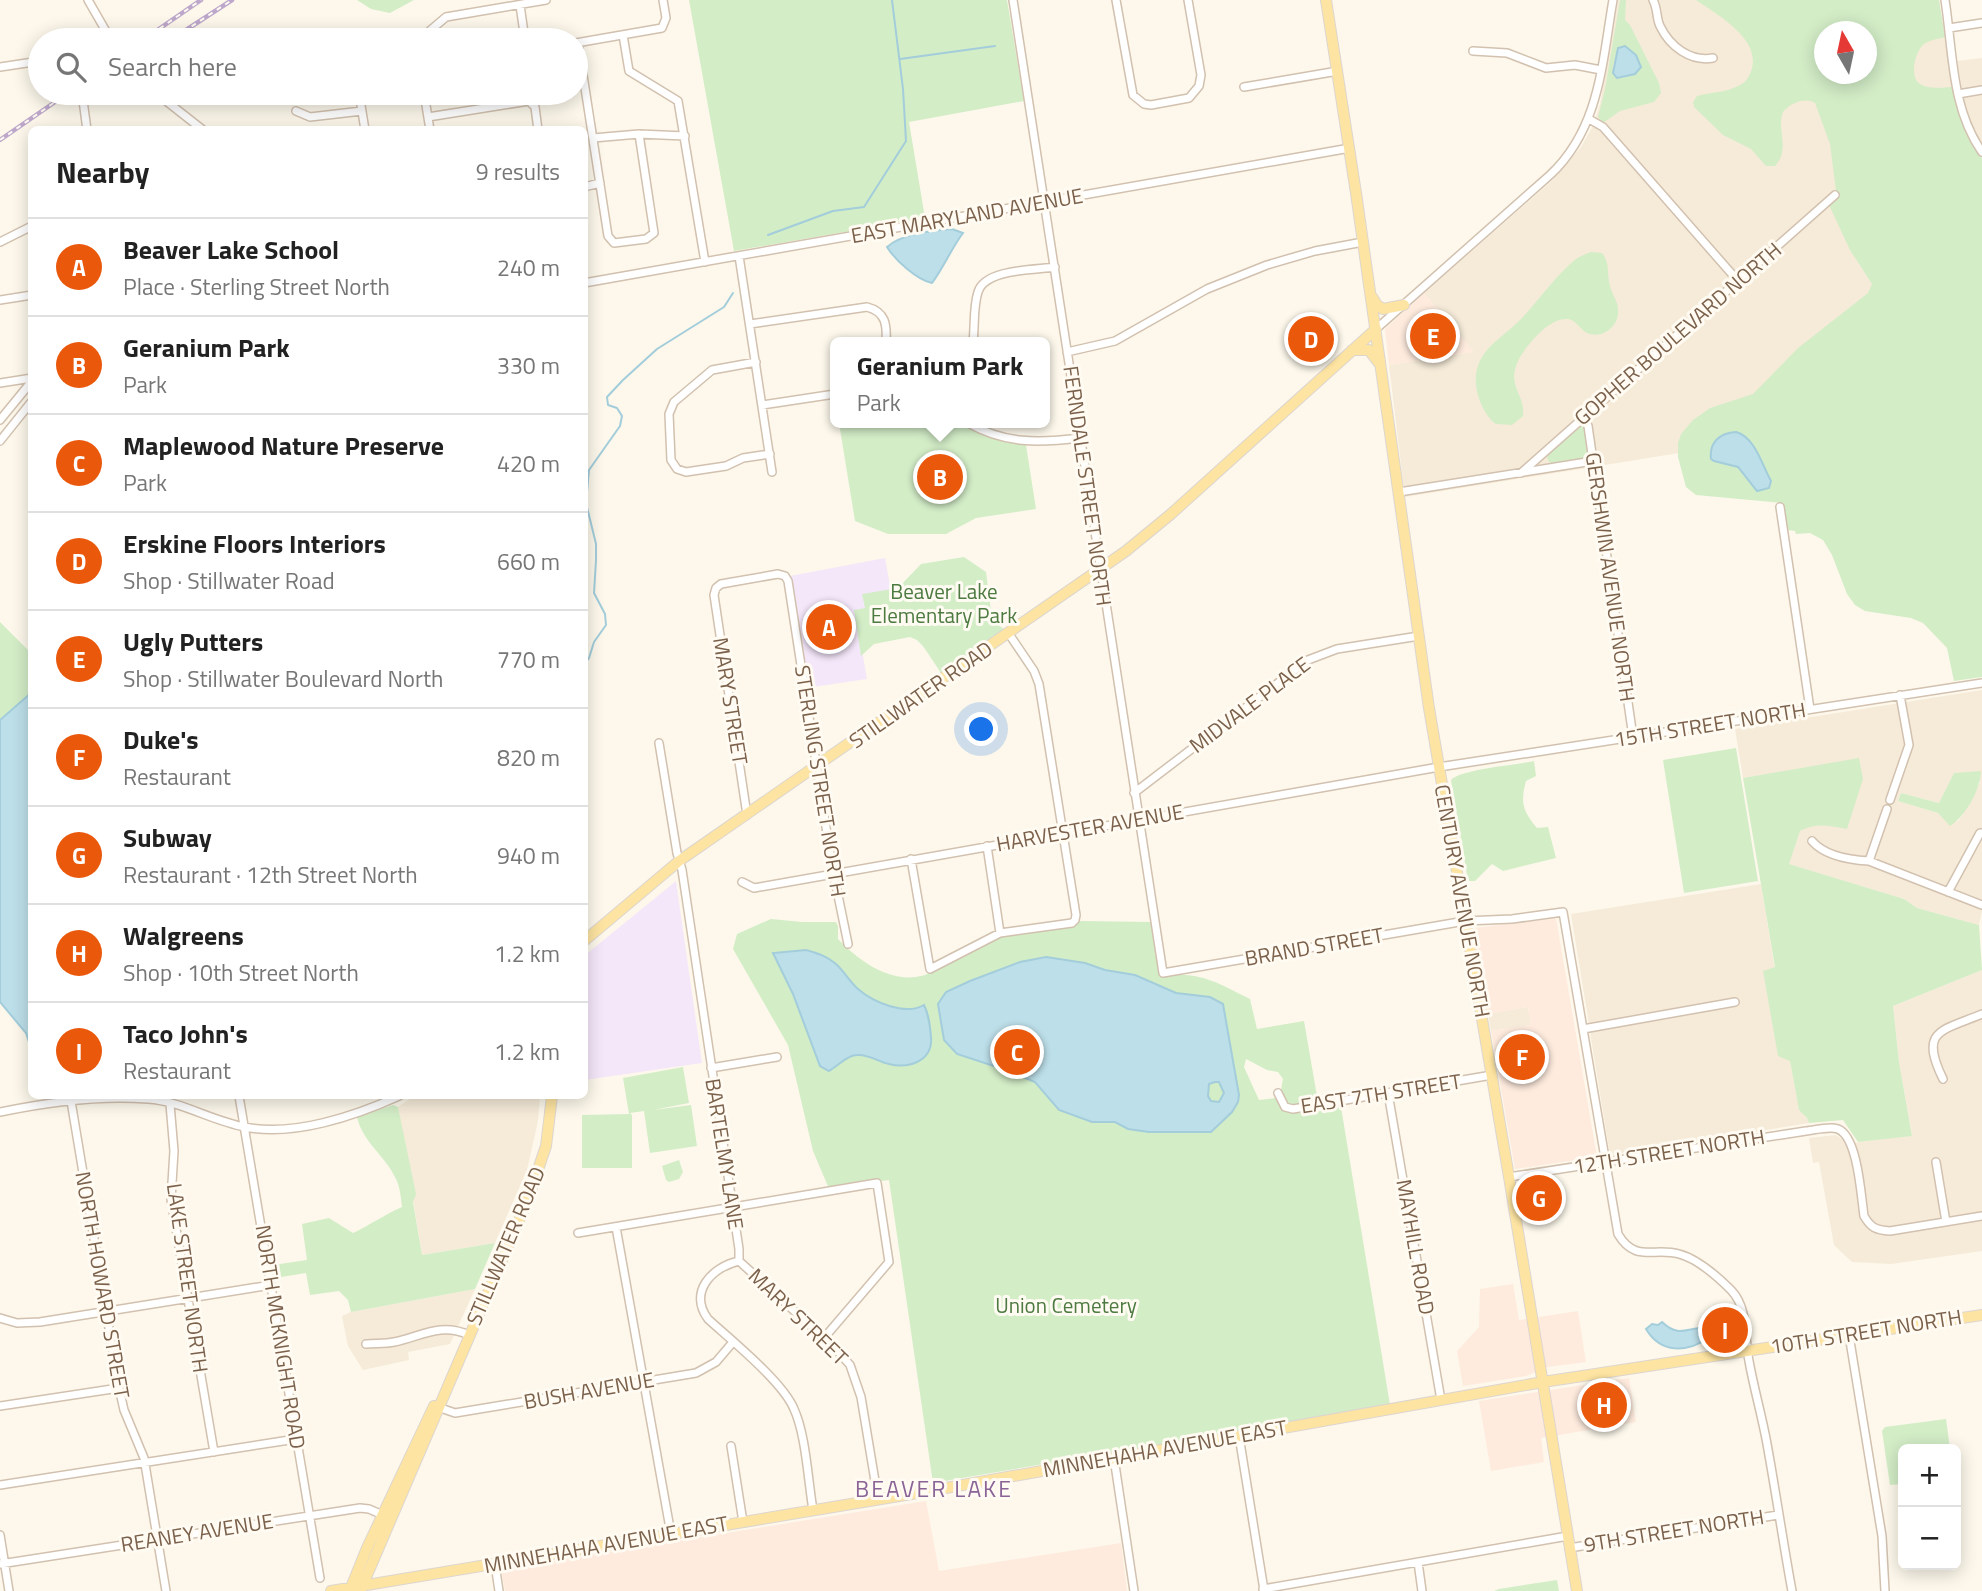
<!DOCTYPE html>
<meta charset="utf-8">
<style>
body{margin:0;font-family:"Titillium Web",sans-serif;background:#f2f2f2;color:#222}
.controls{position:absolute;right:21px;bottom:21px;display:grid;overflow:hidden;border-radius:10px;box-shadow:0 4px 18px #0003}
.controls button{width:63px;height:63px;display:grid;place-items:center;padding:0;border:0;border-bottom:2px solid #e0e0e0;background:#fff;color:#222;font:35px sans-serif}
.compass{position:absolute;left:1814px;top:21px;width:63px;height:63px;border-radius:50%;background:#fff;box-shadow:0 4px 18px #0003;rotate:351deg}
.you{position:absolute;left:982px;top:730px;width:24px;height:24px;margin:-18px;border:5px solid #fff;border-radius:50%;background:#1a73e8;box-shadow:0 0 0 10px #1a73e833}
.badge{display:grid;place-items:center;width:46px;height:46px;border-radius:50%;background:#ea580c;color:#fff;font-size:23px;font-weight:700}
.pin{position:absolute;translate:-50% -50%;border:4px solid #fff;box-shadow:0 2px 7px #0006}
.popup{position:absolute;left:830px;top:337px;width:220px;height:91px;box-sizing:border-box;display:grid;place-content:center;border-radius:10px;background:#fff;filter:drop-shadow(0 2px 5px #0005);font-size:23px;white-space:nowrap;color:#767676}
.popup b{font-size:26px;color:#222}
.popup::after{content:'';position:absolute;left:50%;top:100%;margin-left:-14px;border:14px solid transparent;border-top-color:#fff}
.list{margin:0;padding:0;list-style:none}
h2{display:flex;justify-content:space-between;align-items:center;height:91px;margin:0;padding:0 28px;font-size:30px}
h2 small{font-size:23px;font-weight:400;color:#767676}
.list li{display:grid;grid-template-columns:46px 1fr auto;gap:21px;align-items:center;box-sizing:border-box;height:98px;padding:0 28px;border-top:2px solid #e0e0e0}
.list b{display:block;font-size:26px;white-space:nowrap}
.list p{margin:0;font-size:23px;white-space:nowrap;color:#767676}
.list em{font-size:23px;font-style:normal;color:#767676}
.icon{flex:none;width:38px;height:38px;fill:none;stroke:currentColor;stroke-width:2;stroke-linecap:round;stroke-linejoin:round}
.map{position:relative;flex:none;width:1982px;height:1591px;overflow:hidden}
.search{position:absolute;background:#fff;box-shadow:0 4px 18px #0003;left:28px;top:28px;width:560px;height:77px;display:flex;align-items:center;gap:18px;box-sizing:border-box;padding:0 24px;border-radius:38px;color:#767676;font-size:26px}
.panel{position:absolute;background:#fff;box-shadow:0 4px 18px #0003;left:28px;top:126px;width:560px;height:973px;border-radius:10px}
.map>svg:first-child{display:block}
.residential{fill:#f6ebd9;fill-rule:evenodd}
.commercial{fill:#feebde}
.education{fill:#f5e7fa}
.green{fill:#d3edc7;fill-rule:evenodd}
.water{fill:#bddfe9;stroke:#a3cddb;stroke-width:2;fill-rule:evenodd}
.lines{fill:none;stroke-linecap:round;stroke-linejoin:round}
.stream{stroke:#a3cddb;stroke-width:2}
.minor-casing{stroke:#d2c1af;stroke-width:10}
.major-casing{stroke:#ddd6d0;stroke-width:12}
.minor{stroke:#fff;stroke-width:7}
.major{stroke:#fde4a2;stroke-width:10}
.rail-casing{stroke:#bda7ca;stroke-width:4.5}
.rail{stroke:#fffbf2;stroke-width:2;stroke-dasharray:5;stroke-linecap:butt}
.labels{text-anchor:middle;stroke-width:6;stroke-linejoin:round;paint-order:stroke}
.street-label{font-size:21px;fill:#7b614b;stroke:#fffbf2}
.park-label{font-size:21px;fill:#4c7a40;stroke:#fffbf2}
.neighbourhood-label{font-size:23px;letter-spacing:2px;fill:#8a6496;stroke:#fffbf2}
</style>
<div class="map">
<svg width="1982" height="1591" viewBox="0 0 1982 1591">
<rect width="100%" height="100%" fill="#fdf8eb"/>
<path class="residential" d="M1618,0H1939L1982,287L1804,433L1405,497L1389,365L1473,352L1424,293L1553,180L1581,147L1593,126L1600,104ZM1825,32H1867V74H1825Z
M1982,58V145L1966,114L1957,61Z
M1982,690V911L1979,925L1917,908L1904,899L1788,864L1800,831L1809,826L1823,824L1859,759L1743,778L1735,729ZM1981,781L1959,820L1950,825L1938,813L1898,801L1901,793L1940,803Z
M1761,884L1790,1061L1799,1109L1807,1118L1809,1123L1610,1155L1590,1032L1648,1021L1589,1024L1571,914Z
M1982,970V1251L1891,1264L1852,1262L1834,1245L1819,1162L1813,1163L1809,1138L1836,1135L1842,1139L1845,1144L1912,1135L1899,1062L1893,1006Z
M1528,1007L1531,1025L1491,1031L1488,1014Z
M414,1096H540L538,1121L527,1170L495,1243L422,1255L398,1107Z
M475,1289L450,1344L408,1352L409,1360L363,1370L348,1346L342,1316L351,1312Z"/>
<path class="commercial" d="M1424,293L1474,352L1389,365L1385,329Z
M1556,918L1597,1157L1515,1169L1491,1031L1531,1025L1528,1007L1488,1014L1474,928Z
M1513,1284L1519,1320L1578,1311L1586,1362L1548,1367L1526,1376L1463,1386L1457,1351L1479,1327L1480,1289Z
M1629,1378L1636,1422L1541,1438L1544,1462L1491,1471L1479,1401Z
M926,1501L939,1571L1121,1543L1127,1591H505L501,1569Z"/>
<path class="education" d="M885,558L899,635L873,641L862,650L867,679L806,688L790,576Z
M676,881L702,1063L585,1080L584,956Z"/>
<path class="green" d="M357,0H414L390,13L371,9Z
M689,0H1007L1024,101L909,122L925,218L734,251Z
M1620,0H1626L1625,20L1630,25L1659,83L1661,93L1654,102L1620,111L1603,123L1598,117L1605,89ZM1623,46L1631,50L1640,62L1635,74L1622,78L1614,75L1613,65L1618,48Z
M1696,0H1939L1945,37C1938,39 1930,40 1924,44C1915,51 1909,77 1920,84C1929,90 1944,87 1953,87C1958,115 1965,135 1982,158V677L1954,681L1947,648L1923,623L1911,618L1865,611L1855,605L1847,594L1832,555L1823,540L1810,533L1796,534L1795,531L1788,530L1783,503L1696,495L1686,487L1678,457V443L1681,434L1693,420L1710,408L1753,394L1798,348L1868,293L1872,284L1850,250L1829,205L1840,195L1836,191L1830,144L1815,103C1804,97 1791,103 1783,112C1776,130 1791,149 1775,166H1766L1751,149L1723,135L1694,107L1693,102L1697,96C1711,92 1726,93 1740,85C1746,82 1750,76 1752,68C1760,38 1716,14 1696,0ZM1825,32H1867V74H1825Z
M1591,252L1602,253C1611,263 1606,277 1611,289C1613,296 1618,302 1618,309C1620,324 1605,338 1590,334C1581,332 1577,320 1568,319C1549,317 1527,345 1519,359C1505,386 1526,394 1523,416L1512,425L1496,424C1481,413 1471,384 1478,366C1484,346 1508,333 1521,319C1540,299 1555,276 1576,259C1581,256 1585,254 1591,252Z
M839,423H964L992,438L1026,445L1036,509L976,518L946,534H888L855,521Z
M1581,425L1585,429L1588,458L1554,464L1549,462L1547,458L1548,453Z
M964,557L986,572L992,619L1009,634L945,679L923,646L917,640L910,637L874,644L861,656L854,610L865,608L862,594L898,588L921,564Z
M0,622L32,654L30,696L0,720Z
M1736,748L1758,881L1684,893L1663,760Z
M1859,758L1863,779L1847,829C1830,826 1816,822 1800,831L1789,864L1904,899L1917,908L1979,925L1982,970L1893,1006L1899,1062L1912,1136L1858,1142L1843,1120L1809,1123L1807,1118L1799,1110L1790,1061L1778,1056L1763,971L1775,967L1743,778Z
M1534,761L1536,776L1526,781C1520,803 1523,811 1537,828L1548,827L1556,858L1503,871L1492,864L1475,881H1468L1451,780C1461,769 1517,765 1534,761Z
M1981,771C1981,788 1966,816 1950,826L1938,813L1898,801L1901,793L1939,803L1954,773Z
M771,919L802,922H836L838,926V939C860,962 892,985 925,975L1001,936L1072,926L1080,921L1152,922L1162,975C1202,972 1216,982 1250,999L1257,1029L1304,1021L1318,1102L1293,1106L1287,1104L1281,1090L1283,1079L1278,1072L1267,1070L1246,1059L1244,1067L1259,1100L1275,1098C1293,1122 1315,1111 1341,1107L1390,1405L933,1483L889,1180L849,1185L830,1191L813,1151L788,1045L733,949L737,934Z
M683,1067L689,1103L653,1110L691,1105L697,1146L650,1153L644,1111L630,1113L632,1115V1168H582V1115L629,1114L623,1078Z
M393,1105L398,1107L416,1194L413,1202L422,1255L495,1243L475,1289L351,1312L348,1300L339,1291L310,1295L306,1273L275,1278L273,1265L307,1260L302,1224L329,1218L353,1233C370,1225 384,1215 402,1207C401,1198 400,1187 396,1179C385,1155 363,1143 357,1117Z
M679,1160L683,1172L679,1179L669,1182L666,1180L662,1166Z
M1946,1419L1950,1449H1903V1484L1890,1485L1882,1431L1885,1427Z
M1557,1580L1559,1591H1494L1499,1589Z"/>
<path class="water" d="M1625,46L1636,55L1641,67L1635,74L1617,78L1613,73L1618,48Z
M952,229L963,233C951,249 944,267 932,283C917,280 895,260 887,247C903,233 931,231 952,229Z
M1736,432C1755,437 1762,465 1771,481L1769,488L1757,491L1738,467L1714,461L1711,459C1709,442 1720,433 1736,432Z
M31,693V1048L26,1033L0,1002V720Z
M806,950C817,953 827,956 836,964C844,971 849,981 858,989C873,1002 905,1016 924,1005C929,1015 930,1026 931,1037C933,1061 909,1069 889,1064C878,1062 869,1054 857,1055C847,1055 838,1066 829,1071L820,1066L793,994L773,953Z
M1046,957L1085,963L1105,970L1135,975L1176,993L1210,997L1223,1004L1239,1095L1238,1102L1232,1112L1211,1132H1149L1128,1129L1115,1122H1092L1059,1110L1035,1082L1003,1069L957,1054L944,1040L938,1004L946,992L970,981L1020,962ZM1215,1082H1219L1224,1093L1219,1102L1211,1101L1208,1096L1209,1084Z
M1662,1322C1681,1340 1689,1325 1709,1328L1710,1337C1687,1353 1661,1354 1646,1329L1652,1324L1658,1325Z"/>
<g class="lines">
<path class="stream" d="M900,59L995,46
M768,235L833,211L864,207L906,141L903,89L892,0
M584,664L589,658L594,642L606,625L605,614L594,593L596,560V544L586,503L589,470L620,426L622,416L617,408L608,405L607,397L623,380L657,349L724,307L733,293"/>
<defs>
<path id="minor" d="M88,0L111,40
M1013,0L1163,973L1465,921L1512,919L1563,912L1618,1234C1635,1263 1654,1247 1679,1254C1698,1259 1717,1276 1731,1290C1749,1309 1744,1337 1749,1361C1754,1389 1762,1416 1767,1444C1776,1493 1783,1542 1792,1591
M1116,0L1133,95L1144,104L1151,105L1189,98L1199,86L1201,75L1188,0
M1653,0C1658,9 1656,18 1660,26C1670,47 1691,62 1713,58
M1945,0C1953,51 1951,108 1982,152
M520,5L525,40
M1949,28L1982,23
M623,35L629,71L678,101L705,262
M419,40L446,17L546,0
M576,43L662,28L666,18L663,0
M578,43L608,236L614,243L646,239L654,233L639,134
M1473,51L1507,53L1546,68L1575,65L1601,70
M0,67L40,61
M1244,87L1338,71
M82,93L87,130
M156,93L203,130
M359,93L365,130
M424,93L430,130
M1958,94L1982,90
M296,111L310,117L362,111
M428,117L529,101L535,107L538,130
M1589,119L1603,127L1738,281
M593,138L639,134L685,136
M584,187L600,183
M0,242L32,226
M739,256L772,472
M584,283L1350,148
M0,300L32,295
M750,324L867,307C886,312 887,325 886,342
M1376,329L1550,175C1600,128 1602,63 1613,0
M973,342C975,327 973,307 978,292C985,269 1034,270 1055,267
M1067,352L1115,341L1207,289L1267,265L1315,251L1363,242
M756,362L712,370L674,402L669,414L671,460L677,469L686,472L726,466L743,458L770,454
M0,383L32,378
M762,405L835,394
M1583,417L1588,426L1633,737
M0,420L32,381
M968,423C1005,444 1039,443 1080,438
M0,441L32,401
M1521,473L1835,195
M1399,492L1593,461
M1780,507L1810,709
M659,743L677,853L682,870L739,1249V1261
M1134,793L1308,660L1337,649L1419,636
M1890,800L1909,745L1900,695
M747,815L714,595L716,588L721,584L778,574L785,576L788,581L832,866L848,944
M1812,841C1825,856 1850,860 1869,861L1982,905
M987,846L1000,933
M911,859L930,969L1000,933L1072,923L1075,920L1076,915L1039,684L1034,671L1009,634
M1869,861L1887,809
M742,882L754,888L1439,767L1982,683
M1948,892L1980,833H1982
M1583,1029L1735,1002
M711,1068L777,1057
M1943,1079C1919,1030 1941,1031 1982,1014
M1278,1093L1285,1107L1293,1109L1492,1075
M1388,1093L1441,1400
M239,1096L320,1578
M71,1101L119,1388L124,1410L144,1458L166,1591
M170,1104L174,1151L171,1199L214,1452
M0,1112C48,1102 99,1095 148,1099C181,1101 212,1121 245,1127C293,1137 355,1116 399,1096
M1936,1162L1946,1222
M1509,1177L1806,1131C1816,1130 1829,1126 1838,1129C1858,1137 1861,1196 1864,1216C1871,1228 1876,1230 1890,1231L1982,1216
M616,1227L671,1534
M578,1233L877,1183L889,1262L824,1338
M739,1261C712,1267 688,1292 708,1319C731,1340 783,1382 794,1409C806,1435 808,1481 813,1510
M739,1261L834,1347L850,1365L861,1397L878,1499
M0,1318L17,1323L40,1322L271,1285
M1849,1335L1882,1536L1885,1591
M366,1344C375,1343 385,1344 394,1342C420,1337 440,1322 469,1335
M0,1406L119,1388
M435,1406L455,1413L696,1373L716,1362L733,1342
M1239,1436L1264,1590
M731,1446L743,1522
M1114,1458L1134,1591
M0,1485L296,1439
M0,1535L9,1591
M1569,1548L1778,1515
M1418,1562L1422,1591
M0,1564L360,1508L369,1509L385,1516
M495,1564L499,1591
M1263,1589L1568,1536"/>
<path id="major" d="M1326,0L1356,193L1429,708L1509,1177L1577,1591
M1372,297L1377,305L1383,309L1404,305
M1352,350H1369L1379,363
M584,941L679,861L1126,551L1171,514L1376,329
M361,1589L527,1202L546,1146L552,1096
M350,1590L367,1548L434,1406
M331,1591L929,1491L1543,1382L1982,1315"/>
</defs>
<use href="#minor" class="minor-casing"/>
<use href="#major" class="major-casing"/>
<use href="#minor" class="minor"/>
<use href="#major" class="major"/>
<defs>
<path id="rail" d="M143,40L201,0
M165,40L186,30L232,0
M0,140L68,93"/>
</defs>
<use href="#rail" class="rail-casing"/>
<use href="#rail" class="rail"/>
</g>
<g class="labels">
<g class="street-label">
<text transform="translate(967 216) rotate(-10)" y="7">EAST MARYLAND AVENUE</text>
<text transform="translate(1678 334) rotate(-41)" y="7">GOPHER BOULEVARD NORTH</text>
<text transform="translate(1087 486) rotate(82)" y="7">FERNDALE STREET NORTH</text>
<text transform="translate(1610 577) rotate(82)" y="7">GERSHWIN AVENUE NORTH</text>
<text transform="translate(921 695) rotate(-35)" y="7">STILLWATER ROAD</text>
<text transform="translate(730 701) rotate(81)" y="7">MARY STREET</text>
<text transform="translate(1250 705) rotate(-37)" y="7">MIDVALE PLACE</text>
<text transform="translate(1710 725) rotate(-9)" y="7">15TH STREET NORTH</text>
<text transform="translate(820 781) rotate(81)" y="7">STERLING STREET NORTH</text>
<text transform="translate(1090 828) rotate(-10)" y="7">HARVESTER AVENUE</text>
<text transform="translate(1462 901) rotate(80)" y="7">CENTURY AVENUE NORTH</text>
<text transform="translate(1314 947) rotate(-10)" y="7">BRAND STREET</text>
<text transform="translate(1381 1094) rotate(-9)" y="7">EAST 7TH STREET</text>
<text transform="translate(1669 1152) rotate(-9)" y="7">12TH STREET NORTH</text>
<text transform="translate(724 1154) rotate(81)" y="7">BARTELMY LANE</text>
<text transform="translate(506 1246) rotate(-67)" y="7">STILLWATER ROAD</text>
<text transform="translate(1415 1247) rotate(80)" y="7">MAYHILL ROAD</text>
<text transform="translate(187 1278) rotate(82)" y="7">LAKE STREET NORTH</text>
<text transform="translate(102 1285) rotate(80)" y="7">NORTH HOWARD STREET</text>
<text transform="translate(798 1317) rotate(44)" y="7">MARY STREET</text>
<text transform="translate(1866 1332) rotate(-9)" y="7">10TH STREET NORTH</text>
<text transform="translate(280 1337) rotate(81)" y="7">NORTH MCKNIGHT ROAD</text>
<text transform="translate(589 1391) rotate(-10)" y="7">BUSH AVENUE</text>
<text transform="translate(1165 1449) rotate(-10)" y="7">MINNEHAHA AVENUE EAST</text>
<text transform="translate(1674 1531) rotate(-9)" y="7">9TH STREET NORTH</text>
<text transform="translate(197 1533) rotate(-9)" y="7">REANEY AVENUE</text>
<text transform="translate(606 1545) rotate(-10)" y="7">MINNEHAHA AVENUE EAST</text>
</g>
<g class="park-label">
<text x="944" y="599">Beaver Lake<tspan x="944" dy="24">Elementary Park</tspan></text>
<text x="1066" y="1313">Union Cemetery</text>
</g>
<g class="neighbourhood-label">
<text x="934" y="1497">BEAVER LAKE</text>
</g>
</g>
</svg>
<div class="controls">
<button>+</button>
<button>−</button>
</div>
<svg class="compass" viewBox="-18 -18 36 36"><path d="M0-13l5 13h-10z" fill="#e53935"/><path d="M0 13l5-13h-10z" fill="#767676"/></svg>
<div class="you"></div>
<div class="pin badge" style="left:829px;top:627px">A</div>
<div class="pin badge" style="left:940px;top:477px">B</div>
<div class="popup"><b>Geranium Park</b>Park</div>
<div class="pin badge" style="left:1017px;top:1052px">C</div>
<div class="pin badge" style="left:1311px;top:339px">D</div>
<div class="pin badge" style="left:1433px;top:336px">E</div>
<div class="pin badge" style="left:1522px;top:1057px">F</div>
<div class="pin badge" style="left:1539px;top:1198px">G</div>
<div class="pin badge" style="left:1604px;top:1405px">H</div>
<div class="pin badge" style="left:1725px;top:1330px">I</div>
<div class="search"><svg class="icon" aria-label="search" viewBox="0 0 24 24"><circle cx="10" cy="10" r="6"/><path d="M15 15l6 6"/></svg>Search here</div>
<section class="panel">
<h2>Nearby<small>9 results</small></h2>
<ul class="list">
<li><span class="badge">A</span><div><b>Beaver Lake School</b><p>Place · Sterling Street North</p></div><em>240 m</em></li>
<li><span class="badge">B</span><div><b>Geranium Park</b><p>Park</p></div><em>330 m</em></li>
<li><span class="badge">C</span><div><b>Maplewood Nature Preserve</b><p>Park</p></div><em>420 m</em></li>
<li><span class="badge">D</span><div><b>Erskine Floors Interiors</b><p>Shop · Stillwater Road</p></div><em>660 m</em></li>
<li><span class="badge">E</span><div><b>Ugly Putters</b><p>Shop · Stillwater Boulevard North</p></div><em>770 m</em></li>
<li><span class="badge">F</span><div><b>Duke's</b><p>Restaurant</p></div><em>820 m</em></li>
<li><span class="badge">G</span><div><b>Subway</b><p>Restaurant · 12th Street North</p></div><em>940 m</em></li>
<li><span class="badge">H</span><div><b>Walgreens</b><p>Shop · 10th Street North</p></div><em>1.2 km</em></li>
<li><span class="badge">I</span><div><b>Taco John's</b><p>Restaurant</p></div><em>1.2 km</em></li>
</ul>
</section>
</div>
